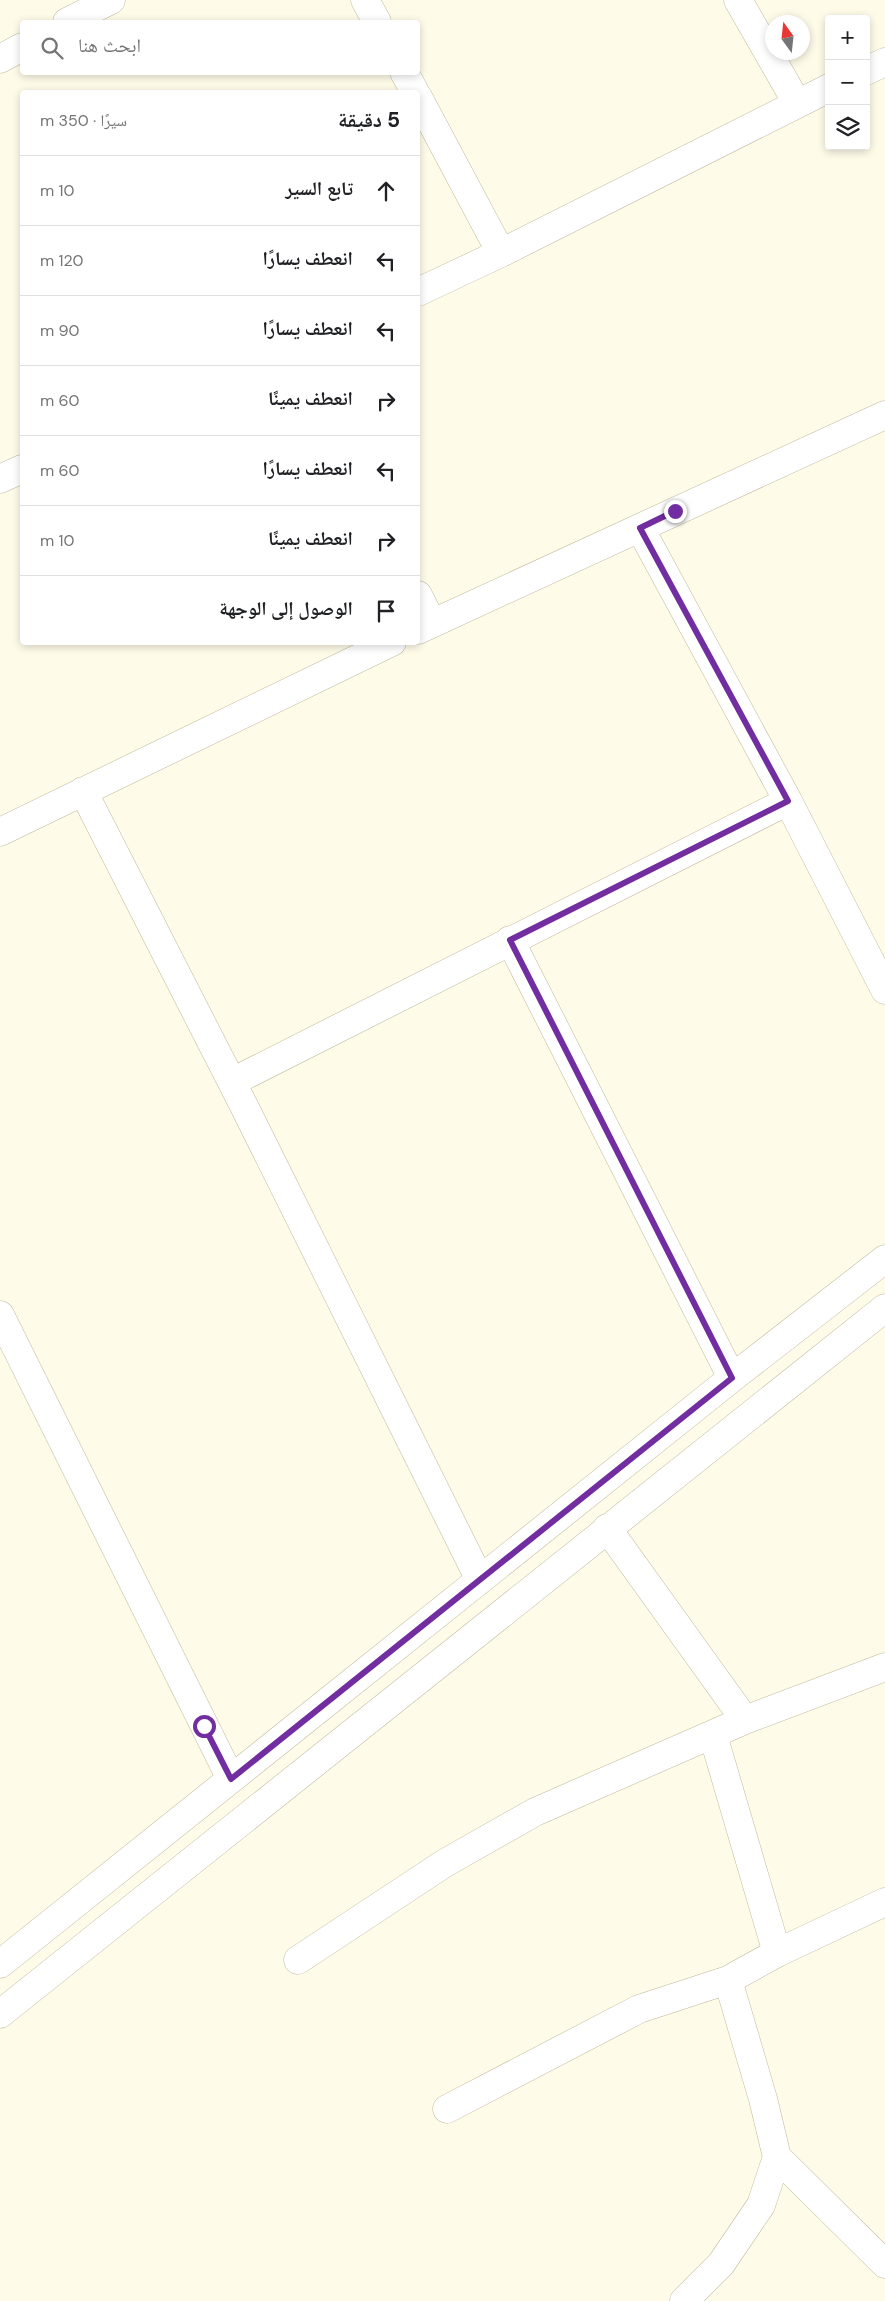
<!DOCTYPE html>
<html lang="ar">
<meta charset="utf-8">
<style>
body{margin:0;font-family:"DM Sans","Noto Naskh Arabic",sans-serif;background:#f6f6f6;color:#202124;direction:rtl}
.controls{position:absolute;right:15px;top:15px;display:grid;overflow:hidden;border-radius:5px;box-shadow:0 2px 8px #0003}
.controls button{width:45px;height:45px;display:grid;place-items:center;padding:0;border:0;border-bottom:1px solid #e0e0e0;background:#fff;color:#202124;font:25px sans-serif}
.compass{position:absolute;left:765px;top:15px;width:45px;height:45px;border-radius:50%;background:#fff;box-shadow:0 2px 8px #0003;rotate:345deg}
.stop{position:absolute;width:15px;height:15px;margin:-11px;border:4px solid #722da1;border-radius:50%;background:#fff}
.stop.end{background:#722da1;border-color:#fff;box-shadow:0 1px 5px #0008}
.list{margin:0;padding:0;list-style:none}
h2{display:flex;justify-content:space-between;align-items:center;height:65px;margin:0;padding:0 20px;font-size:21px}
h2 small{font-size:16px;font-weight:400;color:#757577}
.list li{display:grid;grid-template-columns:32px 1fr auto;gap:15px;align-items:center;box-sizing:border-box;height:70px;padding:0 20px;border-top:1px solid #e0e0e0}
.list b{display:block;font-size:19px;white-space:nowrap}
.list em{font-size:16px;font-style:normal;color:#757577}
.icon{flex:none;width:28px;height:28px;fill:none;stroke:currentColor;stroke-width:2;stroke-linecap:round;stroke-linejoin:round}
.map{position:relative;flex:none;width:885px;height:2301px;overflow:hidden;direction:ltr}
.search{position:absolute;background:#fff;box-shadow:0 2px 8px #0003;left:20px;top:20px;width:400px;height:55px;display:flex;align-items:center;gap:12px;box-sizing:border-box;padding:0 18px;border-radius:5px;color:#757577;font-size:19px}
.panel{position:absolute;background:#fff;box-shadow:0 2px 8px #0003;left:20px;top:90px;width:400px;height:555px;border-radius:5px;direction:rtl}
.map>svg:first-child{display:block}
.lines{fill:none;stroke-linecap:round;stroke-linejoin:round}
.minor-casing{stroke:#bfb99d;stroke-width:29}
.minor{stroke:#fff;stroke-width:28}
.route{stroke:#722da1;stroke-width:6}
</style>
<div class="map">
<svg width="885" height="2301" viewBox="0 0 885 2301">
<rect width="100%" height="100%" fill="#fefbe9"/>
<g class="lines">
<defs>
<path id="minor" d="M365,0L377,22
M738,0L797,103
M67,22L111,0
M0,59L22,47
M866,71L885,62
M404,72L415,92
M418,97L501,253
M418,292L501,253L829,88
M0,479L22,469
M640,528L788,801L885,990
M418,595L432,623
M418,630L885,415
M83,791L243,1104L480,1580
M0,832L392,642
M510,940L732,1378
M232,1082L788,801
M0,1315L231,1779
M607,1528L745,1720
M713,1735L777,1953
M298,1960L445,1863L535,1812L745,1720L885,1667
M0,1964L732,1378L885,1259
M0,2014L885,1308
M447,2109L639,2009L728,1980L777,1953L885,1902
M777,2157L885,2264
M684,2301L721,2264L761,2205L777,2157L763,2099L728,1980"/>
</defs>
<use href="#minor" class="minor-casing"/>
<use href="#minor" class="minor"/>
</g>
<g class="lines">
<path class="route" d="M204,1726L231,1779L732,1378L510,940L788,801L640,528L675,511"/>
</g>
</svg>
<div class="controls">
<button>+</button>
<button>−</button>
<button><svg class="icon" aria-label="layers" viewBox="0 0 24 24"><path d="M12 4l9 5-9 5-9-5zM3 14l9 5 9-5"/></svg></button>
</div>
<svg class="compass" viewBox="-18 -18 36 36"><path d="M0-13l5 13h-10z" fill="#e53935"/><path d="M0 13l5-13h-10z" fill="#757577"/></svg>
<div class="stop" style="left:204px;top:1726px"></div>
<div class="stop end" style="left:675px;top:511px"></div>
<div class="search"><svg class="icon" aria-label="search" viewBox="0 0 24 24"><circle cx="10" cy="10" r="6"/><path d="M15 15l6 6"/></svg>ابحث هنا</div>
<section class="panel">
<h2>5 دقيقة<small>سيرًا · 350 m</small></h2>
<ul class="list">
<li><svg class="icon" aria-label="ahead" viewBox="0 0 24 24"><path d="M12 20V5M6 11l6-6 6 6"/></svg><div><b>تابع السير</b></div><em>10 m</em></li>
<li><svg class="icon" aria-label="left" viewBox="0 0 24 24"><path d="M17 20v-9H6M10 6l-5 5 5 5"/></svg><div><b>انعطف يسارًا</b></div><em>120 m</em></li>
<li><svg class="icon" aria-label="left" viewBox="0 0 24 24"><path d="M17 20v-9H6M10 6l-5 5 5 5"/></svg><div><b>انعطف يسارًا</b></div><em>90 m</em></li>
<li><svg class="icon" aria-label="right" viewBox="0 0 24 24"><path d="M7 20v-9h11M14 6l5 5-5 5"/></svg><div><b>انعطف يمينًا</b></div><em>60 m</em></li>
<li><svg class="icon" aria-label="left" viewBox="0 0 24 24"><path d="M17 20v-9H6M10 6l-5 5 5 5"/></svg><div><b>انعطف يسارًا</b></div><em>60 m</em></li>
<li><svg class="icon" aria-label="right" viewBox="0 0 24 24"><path d="M7 20v-9h11M14 6l5 5-5 5"/></svg><div><b>انعطف يمينًا</b></div><em>10 m</em></li>
<li><svg class="icon" aria-label="arrive" viewBox="0 0 24 24"><path d="M6 21V4h12l-3 4 3 4H6"/></svg><div><b>الوصول إلى الوجهة</b></div></li>
</ul>
</section>
</div>
